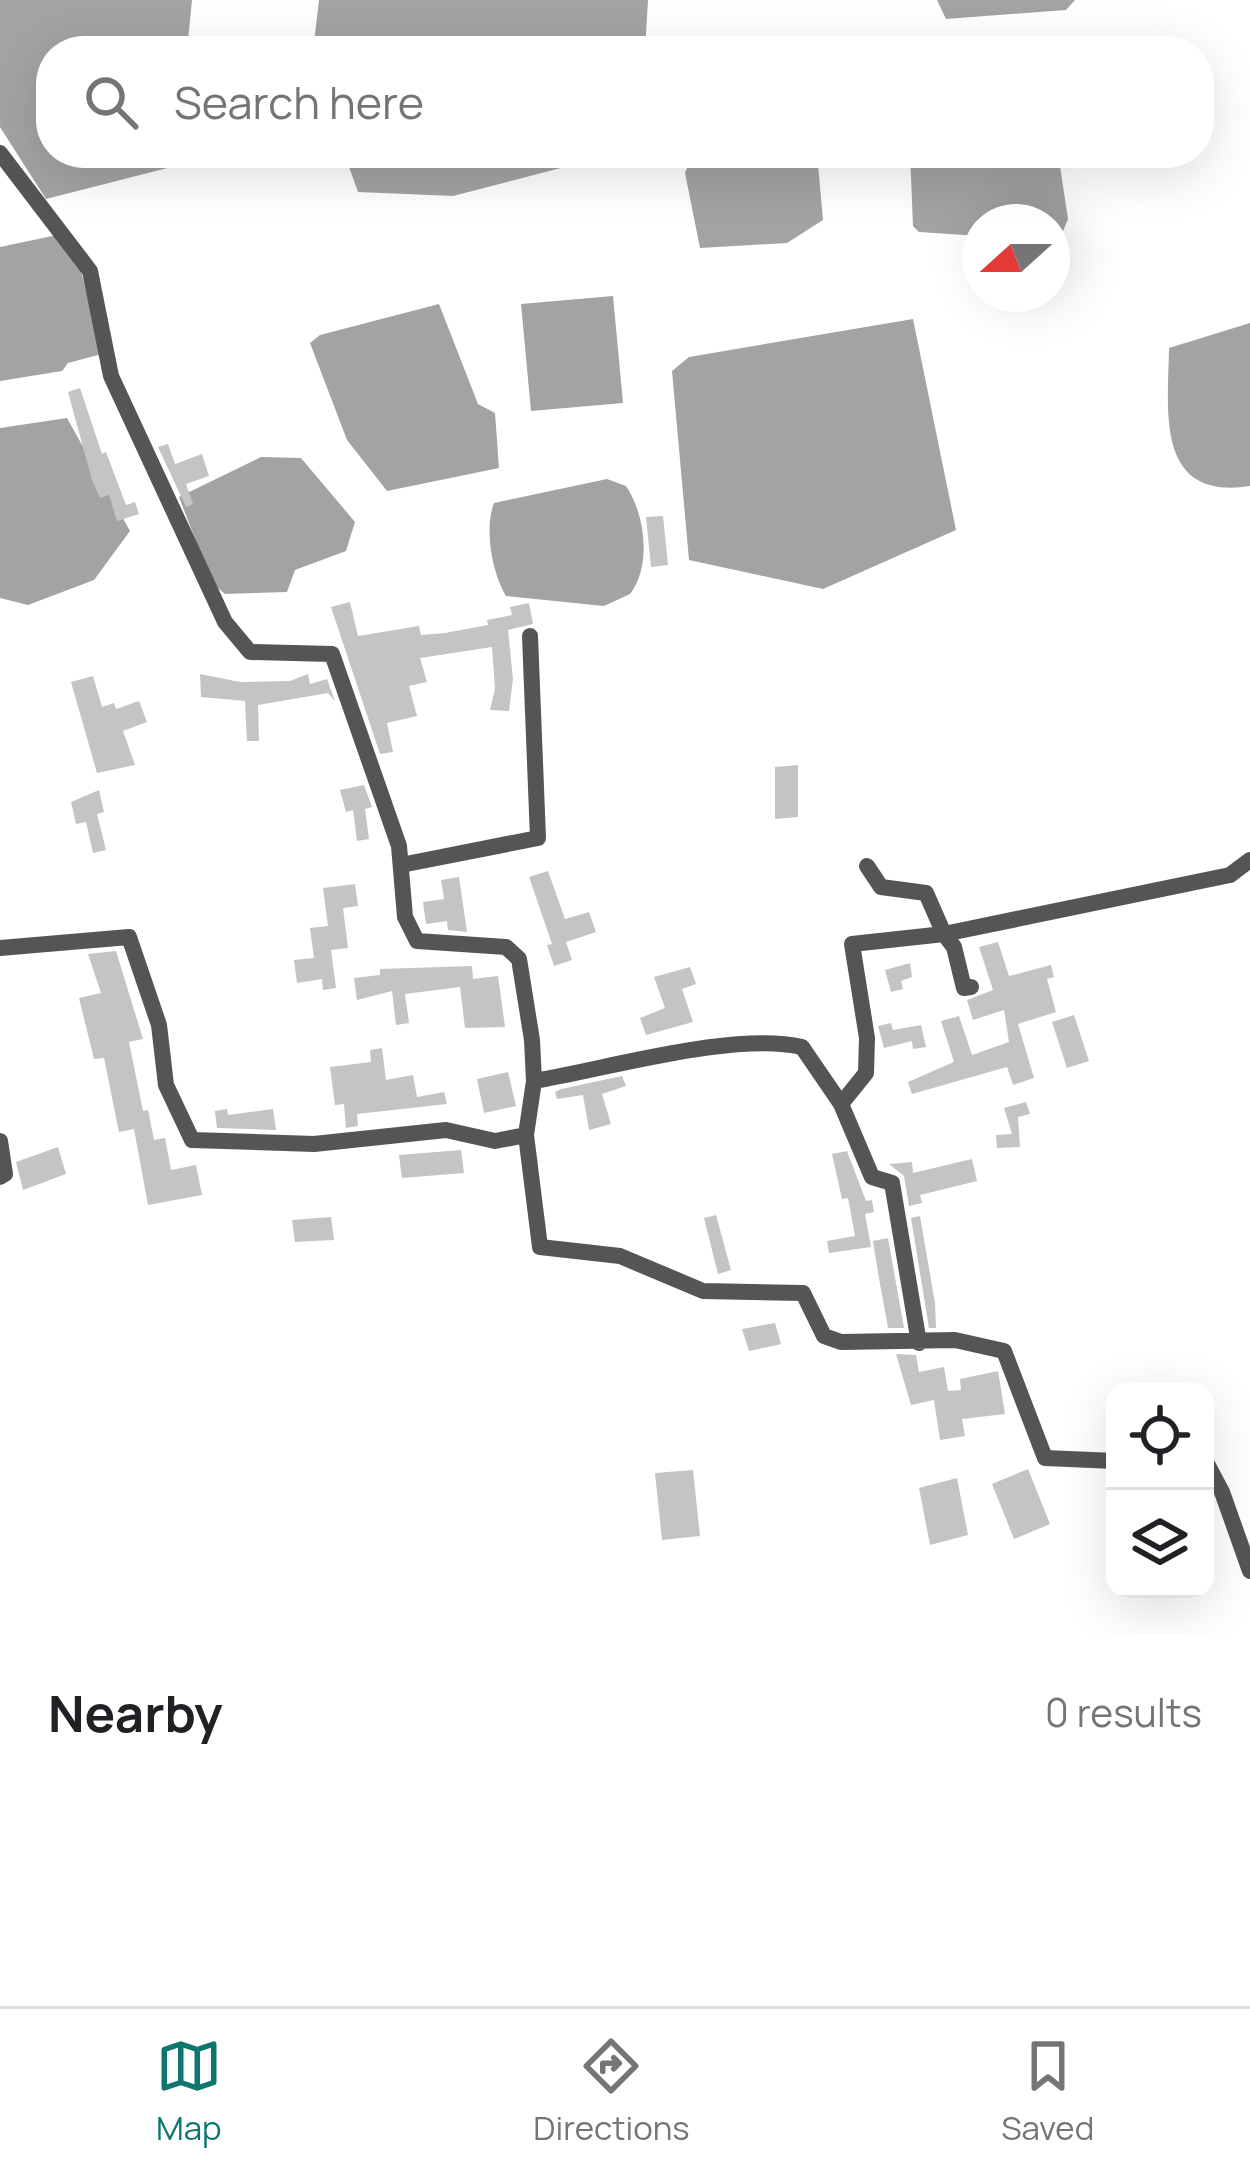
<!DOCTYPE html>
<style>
body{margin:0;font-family:Manrope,sans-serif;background:#f2f2f2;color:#202124}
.controls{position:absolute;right:36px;bottom:36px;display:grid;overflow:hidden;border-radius:24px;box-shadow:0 12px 48px #0002}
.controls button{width:108px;height:108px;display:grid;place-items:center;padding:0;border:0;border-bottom:3px solid #e0e0e0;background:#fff;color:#202124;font:60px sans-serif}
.compass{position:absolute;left:962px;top:204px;width:108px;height:108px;border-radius:50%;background:#fff;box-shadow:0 12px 48px #0002;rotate:249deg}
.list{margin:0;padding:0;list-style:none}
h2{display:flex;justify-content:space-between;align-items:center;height:156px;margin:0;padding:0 48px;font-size:51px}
h2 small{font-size:39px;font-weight:400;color:#757577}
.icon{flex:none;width:66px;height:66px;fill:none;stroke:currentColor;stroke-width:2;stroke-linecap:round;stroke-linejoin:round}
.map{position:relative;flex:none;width:1250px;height:1634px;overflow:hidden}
.search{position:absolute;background:#fff;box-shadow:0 12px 48px #0002;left:36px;right:36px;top:36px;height:132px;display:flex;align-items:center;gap:30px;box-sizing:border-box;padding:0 42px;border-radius:48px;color:#757577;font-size:45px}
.sheet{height:372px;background:#fff}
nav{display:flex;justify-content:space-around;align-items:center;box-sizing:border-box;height:168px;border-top:3px solid #e0e0e0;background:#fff;font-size:33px;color:#757577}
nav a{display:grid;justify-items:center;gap:6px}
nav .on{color:#0f766e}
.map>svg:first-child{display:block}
.water{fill:#a3a3a3}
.building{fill:#c4c4c4}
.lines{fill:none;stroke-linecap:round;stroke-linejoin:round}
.street{stroke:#555;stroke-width:16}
</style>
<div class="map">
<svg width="1250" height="1634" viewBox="0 0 1250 1634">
<rect width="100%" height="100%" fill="#fff"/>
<path class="water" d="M0,0H192L187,51H51V153H191V162L46,199L0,127Z
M319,0H648L645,51H313Z
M937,0H1075L1066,10L946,19Z
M344,153H618L453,196L358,192Z
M693,153H817L823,220L787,243L700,248L685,173Z
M910,153H1058L1068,219L1061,236L1052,239V222H980V236L919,232L913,226Z
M57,235L81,271L102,354L68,363L62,371L0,381V247Z
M613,296L623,403L531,411L521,304Z
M439,304L478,404L495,413L499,468L387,491L347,440L310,343L320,335Z
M913,319L956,530L823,589L689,560L672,371L689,357Z
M1250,323V486C1155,501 1168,411 1169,348Z
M67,418L130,531L94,580L28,605L0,598V428Z
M261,457L301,458L355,522L346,551L295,570L287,592L225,594L212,583L179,497Z
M607,479L626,486C645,514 652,566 630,594L604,606L506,596C492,573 484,528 494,503Z"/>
<path class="building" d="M80,388L102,454L106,452L126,505L135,502L139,514L117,521L109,495L100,498L92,480L68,392Z
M168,444L175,464L202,454L209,476L186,484L193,504L186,507L158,447Z
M663,516L668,565L651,567L646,517Z
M350,602L358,636L419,626L421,635L445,633L488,625L487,620L512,615L510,607L529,603L533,624L508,630L513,679L509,711L490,710L495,689L492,647L420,658L427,682L409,686L417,716L387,723L393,752L380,754L331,607Z
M200,674L240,682L290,681L308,674L310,684L327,679L335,701L328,693L258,705L259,741H247L245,701L201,697Z
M93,676L102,707L114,703L116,709L139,701L147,722L123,731L135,765L97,773L71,682Z
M798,765V817L775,819V767Z
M364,785L372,807L365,809L369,839L357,841L353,810L346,812L340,790Z
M99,790L104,812L97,814L106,850L93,853L86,822L76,824L71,802Z
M548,871L565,919L589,912L596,932L566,942L572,960L554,966L547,945L552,944L529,877Z
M459,877L467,932L448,930L447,921L426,924L423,902L444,899L441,880Z
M355,884L358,906L343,908L348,948L331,950L336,988L323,990L322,979L297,983L294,960L314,958L310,928L328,926L323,888Z
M998,942L1009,976L1051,965L1054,977L1047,979L1056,1012L1018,1024L1034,1078L1013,1085L1007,1067L912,1094L908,1082L954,1062L941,1021L959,1016L972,1055L1009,1042L1004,1010L973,1020L967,1000L993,990L979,947Z
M116,951L143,1039L129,1042L143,1111L148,1110L154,1140L165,1138L171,1170L196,1165L202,1195L148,1205L134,1129L119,1132L104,1058L94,1059L79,998L101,993L88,954Z
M910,963L912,977L901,981L903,989L891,992L885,970Z
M472,966L473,979L498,976L505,1027L465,1028L460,987L405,994L409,1023L396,1025L392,991L357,1000L354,978L380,975V969Z
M690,967L696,984L682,989L693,1022L646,1035L640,1018L665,1008L654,977Z
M1074,1015L1089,1061L1067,1068L1052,1022Z
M891,1023L893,1030L921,1025L926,1047L913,1049L912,1041L884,1048L878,1026Z
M382,1048L386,1080L413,1075L417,1097L444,1092L447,1104L357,1114L358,1126L346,1128L344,1104L335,1105L330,1067L371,1062L370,1050Z
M508,1072L516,1106L484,1113L477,1079Z
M622,1076L626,1086L602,1094L611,1124L589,1130L583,1095L557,1099L555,1092L561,1089Z
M1026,1102L1030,1114L1018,1117L1020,1147L997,1148L996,1135L1012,1134L1004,1108Z
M227,1109L228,1115L273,1109L276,1130L217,1128L215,1111Z
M58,1147L66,1174L23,1190L16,1162Z
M461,1150L464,1173L402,1178L399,1155Z
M847,1151L866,1201L872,1200L874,1212L865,1214L871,1247L829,1253L827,1241L855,1236L848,1198L842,1199L832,1154Z
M972,1159L977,1181L920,1195L922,1203L909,1206L904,1176L889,1164L912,1162L913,1173Z
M716,1215L731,1270L718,1274L704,1218Z
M920,1216L935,1303L936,1328H929L911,1218Z
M331,1217L334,1240L295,1242L292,1220Z
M888,1238L904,1328H888L879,1278L873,1241Z
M775,1323L781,1344L749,1351L742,1329Z
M896,1354L916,1355L919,1372L944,1367L948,1391L961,1390L960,1379L998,1371L1005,1414L962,1419L965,1436L940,1440L934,1400L911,1405Z
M1028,1469L1050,1524L1014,1539L992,1484Z
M693,1470L700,1536L662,1540L655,1473Z
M957,1478L968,1535L930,1545L919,1488Z"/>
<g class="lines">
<path class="street" d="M0,153L90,271L111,376L225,622L250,652L332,654L399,846L405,917L417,941L506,947L519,959L532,1040L534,1081L526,1135L540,1247L620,1256L703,1291L803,1293L824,1336L841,1342L955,1340L1004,1351L1045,1458L1115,1461
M401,865L538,838L530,636
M867,866L881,887L926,893L944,934L1230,875L1250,860
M0,948L129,937L159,1025L166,1085L192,1140L314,1144L446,1130L495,1141L526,1135
M534,1081C606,1069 735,1031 802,1047L841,1104L872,1177L892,1183L919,1343
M841,1104L866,1073L867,1038L852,944L944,934L954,947L964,988L971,987
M0,1141L5,1174L0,1177
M1205,1460L1222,1492L1250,1571"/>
</g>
</svg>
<div class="controls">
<button><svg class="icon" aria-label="locate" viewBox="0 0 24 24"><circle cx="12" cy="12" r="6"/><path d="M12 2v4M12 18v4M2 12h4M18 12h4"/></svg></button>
<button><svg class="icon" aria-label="layers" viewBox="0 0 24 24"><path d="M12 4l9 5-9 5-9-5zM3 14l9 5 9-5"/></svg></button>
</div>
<svg class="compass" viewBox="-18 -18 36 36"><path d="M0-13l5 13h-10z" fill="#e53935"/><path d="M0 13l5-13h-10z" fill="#757577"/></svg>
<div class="search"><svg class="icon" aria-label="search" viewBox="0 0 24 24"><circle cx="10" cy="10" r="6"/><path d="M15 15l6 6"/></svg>Search here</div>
</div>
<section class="sheet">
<h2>Nearby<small>0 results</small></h2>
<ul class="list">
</ul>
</section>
<nav>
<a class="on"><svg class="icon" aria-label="map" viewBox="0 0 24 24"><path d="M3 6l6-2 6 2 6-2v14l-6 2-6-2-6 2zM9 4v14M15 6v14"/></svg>Map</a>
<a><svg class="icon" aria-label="directions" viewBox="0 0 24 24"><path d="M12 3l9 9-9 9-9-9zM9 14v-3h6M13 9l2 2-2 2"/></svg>Directions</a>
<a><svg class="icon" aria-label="saved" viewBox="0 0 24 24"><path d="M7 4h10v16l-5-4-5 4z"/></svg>Saved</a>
</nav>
